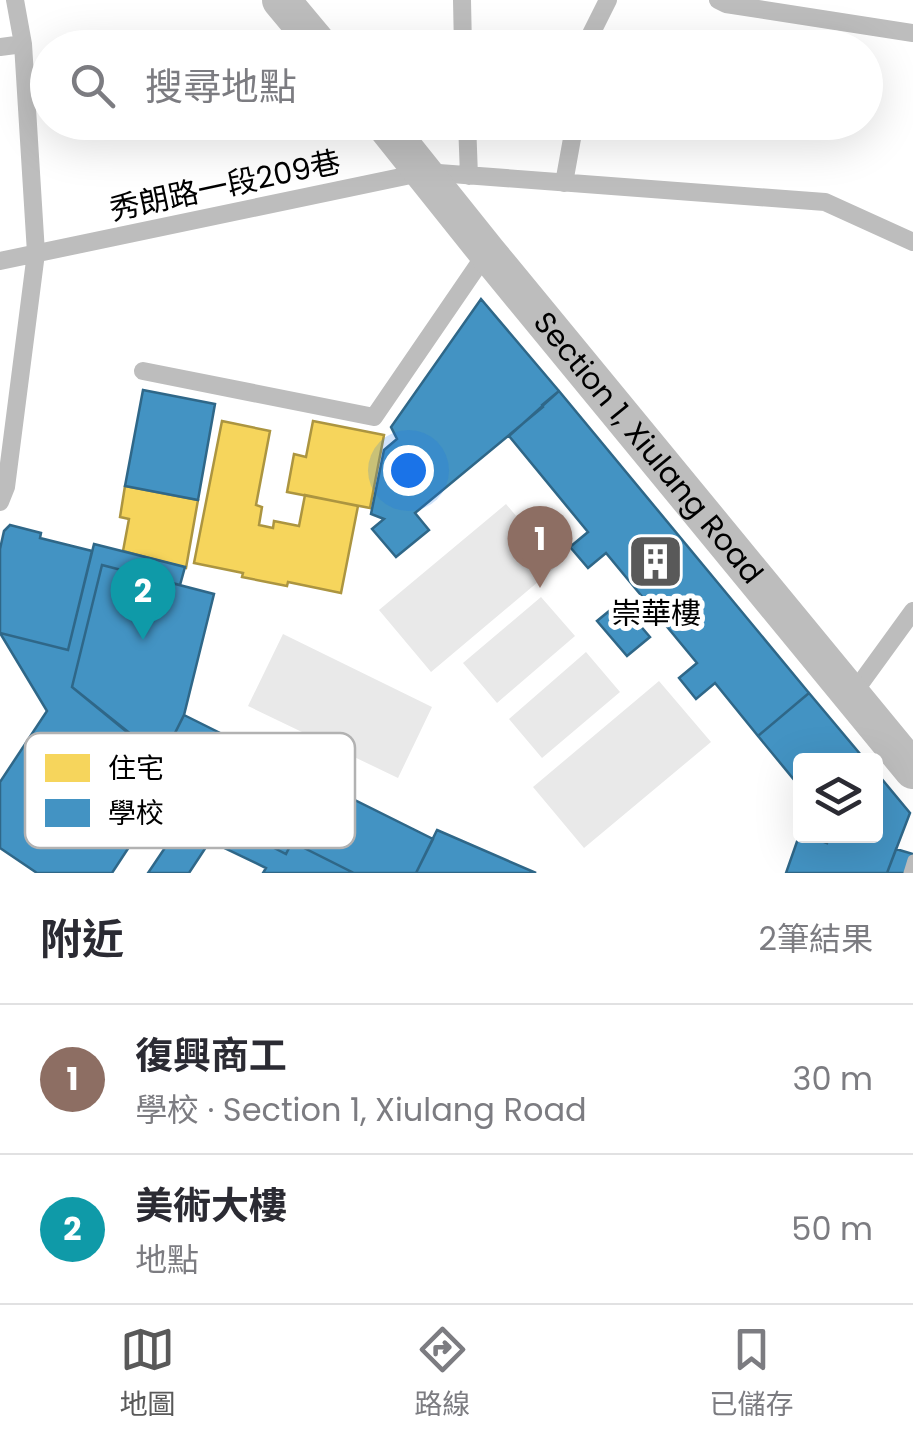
<!DOCTYPE html>
<html lang="zh-TW">
<meta charset="utf-8">
<style>
body{margin:0;font-family:Poppins,"Noto Sans TC",sans-serif;background:#f7f7f7;color:#2b2b33}
.controls{position:absolute;right:30px;bottom:30px;display:grid;overflow:hidden;border-radius:10px;box-shadow:0 10px 40px #0002}
.controls button{width:90px;height:90px;display:grid;place-items:center;padding:0;border:0;border-bottom:2px solid #e1e1e2;background:#fff;color:#2b2b33;font:50px sans-serif}
.you{position:absolute;left:408px;top:470px;width:35px;height:35px;margin:-25px;border:8px solid #fff;border-radius:50%;background:#1a73e8;box-shadow:0 0 0 15px #1a73e833}
.badge{display:grid;place-items:center;width:65px;height:65px;border-radius:50%;background:#595959;color:#fff;font-size:32px;font-weight:700}
.pin{position:absolute;translate:-50% -82px;filter:drop-shadow(0 2px 5px #0008)}
.pin::after{content:'';position:absolute;top:52px;width:35px;height:30px;background:inherit;clip-path:polygon(0 0,100% 0,50% 100%)}
.list{margin:0;padding:0;list-style:none}
h2{display:flex;justify-content:space-between;align-items:center;height:130px;margin:0;padding:0 40px;font-size:42px}
h2 small{font-size:32px;font-weight:400;color:#7c7c81}
.list li{display:grid;grid-template-columns:65px 1fr auto;gap:30px;align-items:center;box-sizing:border-box;height:150px;padding:0 40px;border-top:2px solid #e1e1e2}
.list b{display:block;font-size:38px;white-space:nowrap}
.list p{margin:0;font-size:32px;white-space:nowrap;color:#7c7c81}
.list em{font-size:32px;font-style:normal;color:#7c7c81}
.icon{flex:none;width:55px;height:55px;fill:none;stroke:currentColor;stroke-width:2;stroke-linecap:round;stroke-linejoin:round}
.map{position:relative;flex:none;width:913px;height:873px;overflow:hidden}
.search{position:absolute;background:#fff;box-shadow:0 10px 40px #0002;left:30px;right:30px;top:30px;height:110px;display:flex;align-items:center;gap:25px;box-sizing:border-box;padding:0 35px;border-radius:55px;color:#7c7c81;font-size:38px}
.sheet{height:430px;background:#fff}
nav{display:flex;justify-content:space-around;align-items:center;box-sizing:border-box;height:140px;border-top:2px solid #e1e1e2;background:#fff;font-size:28px;color:#7c7c81}
nav a{display:grid;justify-items:center;gap:5px}
nav .on{color:#595959}
.map>svg:first-child{display:block}
.green{fill:#e9e9e9}
.homes{fill:#f6d55c;stroke:#ac9540;stroke-width:2.5}
.schools{fill:#4393c3;stroke:#2f6788;stroke-width:2.5}
.lines{fill:none;stroke-linecap:round;stroke-linejoin:round}
.stream{stroke:#bbb;stroke-width:11}
.lane{stroke:#bdbdbd;stroke-width:18}
.street{stroke:#bdbdbd;stroke-width:38}
.labels{text-anchor:middle;stroke-width:10;stroke-linejoin:round;paint-order:stroke}
.street-label{font-size:30px;fill:#000;stroke:#fff}
.poi-label{font-size:30px;fill:#000;stroke:#fff}
.key{fill:#fff;stroke:#b2b2b2;stroke-width:2.5}
.key-label{font-size:28px;fill:#000}
</style>
<div class="map">
<svg width="913" height="873" viewBox="0 0 913 873">
<rect width="100%" height="100%" fill="#fff"/>
<path class="green" d="M506,504L558,565L431,672L379,610Z
M541,597L575,636L497,703L463,663Z
M283,634L432,707L398,778L248,706Z
M586,652L620,692L542,758L509,719Z
M659,681L711,742L584,848L533,787Z"/>
<path class="homes" d="M222,421L270,431L256,505L262,507L259,525L273,528L274,521L299,526L305,495L358,506L341,593L288,582L287,586L242,577L243,573L194,563Z
M313,421L384,435L370,508L287,492L294,454L306,457Z
M125,486L198,500L186,568L123,551L129,519L120,517Z"/>
<path class="schools" d="M481,299L559,391L542,405L543,407L415,513L429,530L396,557L372,529L384,519L371,514L384,450L397,439L391,427Z
M143,390L215,404L198,500L125,486Z
M559,391L809,693L758,736L715,683L696,699L679,678L697,663L606,553L588,568L570,547L588,532L509,436Z
M10,525L41,533L40,538L92,551L68,650L0,633V549L4,531Z
M94,544L185,567L180,585L102,565L72,687L155,755L148,770L263,828L257,839L286,854L292,842L354,873H263L266,868L210,841L189,873H148L181,824L154,809L112,873H37L0,848V782L47,711L0,633L68,650Z
M102,565L214,594L184,715L162,759L72,687Z
M620,602L650,637L627,656L597,621Z
M809,693L866,761H800V787L758,736Z
M184,715L433,839L416,873H354L292,842L286,854L257,839L263,828L148,770L155,755L162,759Z
M876,772L910,813L887,873H786L800,833V836H808L827,843L829,836H876Z
M437,830L536,873H416Z
M896,849L913,854L906,873H887Z"/>
<g class="lines">
<path class="stream" d="M909,873L913,860"/>
<path class="lane" d="M462,0L463,48
M718,0L726,4L913,33
M0,47L23,44
M588,48L590,36L608,0
M467,122L469,176
M564,183L575,122
M0,261L425,172L825,202L913,242
M143,371L374,417L487,252
M0,502L6,487L36,253L23,44L15,0
M852,695L913,611"/>
<g class="street">
<path d="M281,0L321,48"/>
<path id="s1" d="M383,122L487,252L913,770"/>
</g>
</g>
<defs>
<symbol id="building-square" viewBox="-11 -11 22 22"><rect x="-9" y="-9" width="18" height="18" rx="4" fill="#595959" stroke="#fff"/><path d="M-4-6H4V6H1V3H-1V6H-4ZM-2.5-4.3h1.7v1.8h-1.7ZM.8-4.3h1.7v1.8H.8ZM-2.5-1h1.7V.8h-1.7ZM.8-1h1.7V.8H.8Z" fill="#fff"/></symbol>
</defs>
<g fill-rule="evenodd">
<use href="#building-square" x="624" y="530" width="63" height="63"/>
</g>
<g class="labels">
<g class="street-label">
<text transform="translate(225 186) rotate(-12)" y="10">秀朗路一段209巷</text>
<text dy="10" stroke="none"><textPath href="#s1" startOffset="420">Section 1, Xiulang Road</textPath></text>
</g>
<g class="poi-label">
<text x="656" y="624">崇華樓</text>
</g>
</g>
<rect x="25" y="733" width="330" height="115" rx="15" class="key"/>
<rect x="45" y="754" width="45" height="28" fill="#f6d55c"/>
<rect x="45" y="799" width="45" height="28" fill="#4393c3"/>
<g class="key-label">
<text x="108" y="778">住宅</text>
<text x="108" y="823">學校</text>
</g>
</svg>
<div class="controls">
<button><svg class="icon" aria-label="layers" viewBox="0 0 24 24"><path d="M12 4l9 5-9 5-9-5zM3 14l9 5 9-5"/></svg></button>
</div>
<div class="you"></div>
<div class="pin badge" style="left:540px;top:588px;background:#8d6e63">1</div>
<div class="pin badge" style="left:143px;top:640px;background:#0f9aa8">2</div>
<div class="search"><svg class="icon" aria-label="search" viewBox="0 0 24 24"><circle cx="10" cy="10" r="6"/><path d="M15 15l6 6"/></svg>搜尋地點</div>
</div>
<section class="sheet">
<h2>附近<small>2筆結果</small></h2>
<ul class="list">
<li><span class="badge" style="background:#8d6e63">1</span><div><b>復興商工</b><p>學校 · Section 1, Xiulang Road</p></div><em>30 m</em></li>
<li><span class="badge" style="background:#0f9aa8">2</span><div><b>美術大樓</b><p>地點</p></div><em>50 m</em></li>
</ul>
</section>
<nav>
<a class="on"><svg class="icon" aria-label="map" viewBox="0 0 24 24"><path d="M3 6l6-2 6 2 6-2v14l-6 2-6-2-6 2zM9 4v14M15 6v14"/></svg>地圖</a>
<a><svg class="icon" aria-label="directions" viewBox="0 0 24 24"><path d="M12 3l9 9-9 9-9-9zM9 14v-3h6M13 9l2 2-2 2"/></svg>路線</a>
<a><svg class="icon" aria-label="saved" viewBox="0 0 24 24"><path d="M7 4h10v16l-5-4-5 4z"/></svg>已儲存</a>
</nav>
